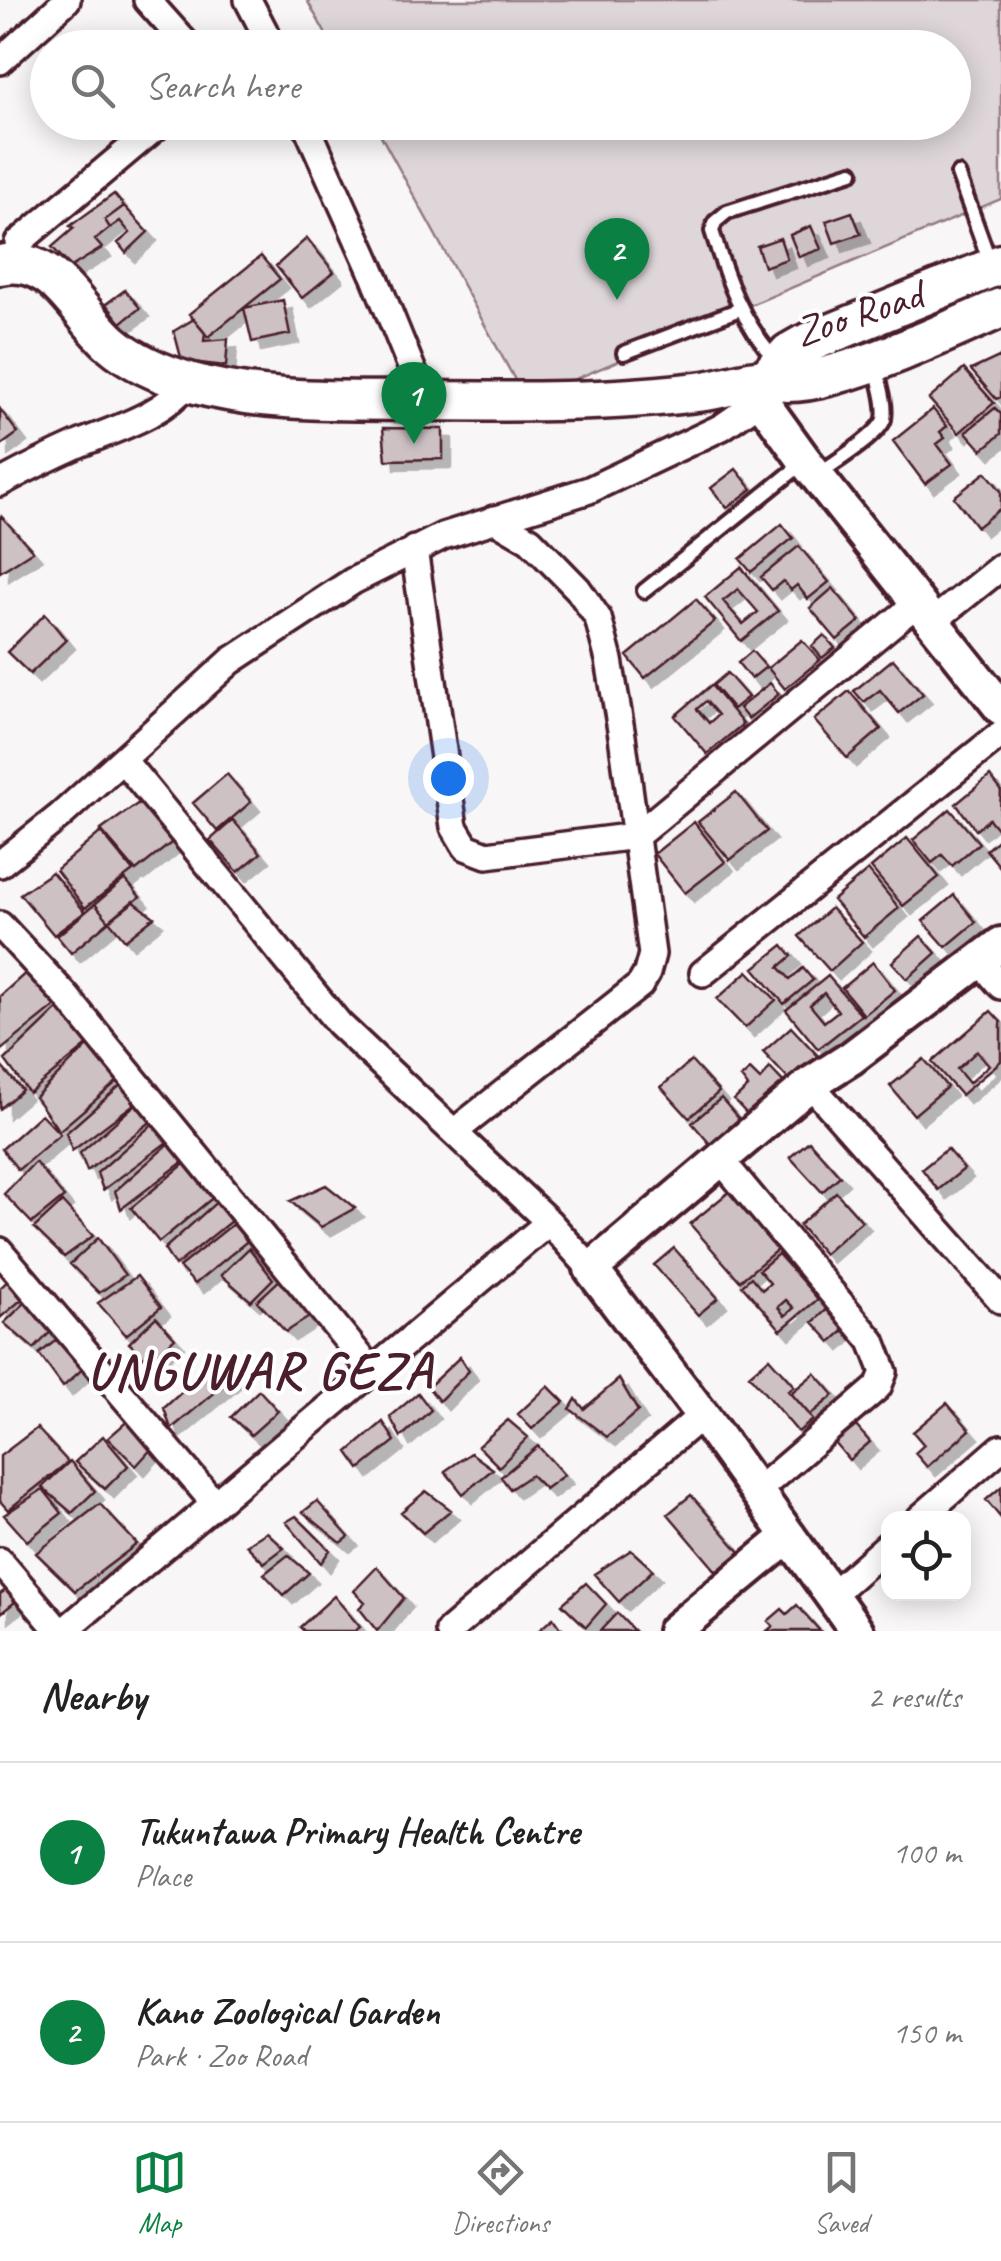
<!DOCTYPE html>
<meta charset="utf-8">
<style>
body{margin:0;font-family:Caveat,sans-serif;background:#f2f2f2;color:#222}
.controls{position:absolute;right:30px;bottom:30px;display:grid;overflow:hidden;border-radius:20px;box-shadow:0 5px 25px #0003}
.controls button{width:90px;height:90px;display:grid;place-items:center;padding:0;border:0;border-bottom:2px solid #e0e0e0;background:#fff;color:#222;font:50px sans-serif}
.you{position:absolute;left:448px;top:778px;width:35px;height:35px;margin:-25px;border:8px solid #fff;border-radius:50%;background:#1a73e8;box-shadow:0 0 0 15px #1a73e833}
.badge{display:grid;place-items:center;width:65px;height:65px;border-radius:50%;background:#0b8043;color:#fff;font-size:32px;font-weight:700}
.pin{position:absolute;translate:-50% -82px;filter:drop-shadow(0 2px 5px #0008)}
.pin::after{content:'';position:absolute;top:52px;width:35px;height:30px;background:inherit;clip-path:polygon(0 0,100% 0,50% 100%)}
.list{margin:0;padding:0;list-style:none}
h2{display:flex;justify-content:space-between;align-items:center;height:130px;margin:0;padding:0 40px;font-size:42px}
h2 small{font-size:32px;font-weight:400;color:#767676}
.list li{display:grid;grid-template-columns:65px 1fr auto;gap:30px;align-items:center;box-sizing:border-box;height:180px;padding:0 40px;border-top:2px solid #e0e0e0}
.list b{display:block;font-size:38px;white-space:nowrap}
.list p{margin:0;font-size:32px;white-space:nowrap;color:#767676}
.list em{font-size:32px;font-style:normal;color:#767676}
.icon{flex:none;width:55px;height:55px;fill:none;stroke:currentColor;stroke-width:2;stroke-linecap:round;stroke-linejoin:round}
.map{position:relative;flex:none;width:1001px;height:1631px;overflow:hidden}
.search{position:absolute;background:#fff;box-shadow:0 5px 25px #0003;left:30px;right:30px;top:30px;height:110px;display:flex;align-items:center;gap:25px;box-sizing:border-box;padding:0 35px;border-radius:55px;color:#767676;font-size:38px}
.sheet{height:490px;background:#fff}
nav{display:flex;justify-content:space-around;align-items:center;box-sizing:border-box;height:140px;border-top:2px solid #e0e0e0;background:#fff;font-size:28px;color:#767676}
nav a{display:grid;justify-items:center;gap:5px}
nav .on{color:#0b8043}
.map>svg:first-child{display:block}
.green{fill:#ded6d9;stroke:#947a82;stroke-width:2.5}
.building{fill:#cdc1c4;stroke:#4a1f2b;stroke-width:2.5;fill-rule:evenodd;filter:url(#shadow)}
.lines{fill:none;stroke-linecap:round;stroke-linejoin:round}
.service-casing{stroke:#4a1f2b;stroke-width:20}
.minor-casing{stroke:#4a1f2b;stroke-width:32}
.tertiary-casing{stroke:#4a1f2b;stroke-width:40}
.secondary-casing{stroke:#4a1f2b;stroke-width:45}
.service{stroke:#fff;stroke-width:12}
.minor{stroke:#fff;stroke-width:25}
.tertiary{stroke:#fff;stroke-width:32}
.secondary{stroke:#fff;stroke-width:38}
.labels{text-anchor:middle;stroke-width:8;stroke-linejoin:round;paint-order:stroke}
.street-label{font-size:42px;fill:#4a1f2b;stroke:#fff}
.district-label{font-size:52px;font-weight:bold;letter-spacing:2.5px;fill:#4a1f2b;stroke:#fff}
</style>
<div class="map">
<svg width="1001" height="1631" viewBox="0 0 1001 1631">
<defs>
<filter id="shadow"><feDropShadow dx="9" dy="9" stdDeviation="0" flood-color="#0004"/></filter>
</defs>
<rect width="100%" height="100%" fill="#f8f6f7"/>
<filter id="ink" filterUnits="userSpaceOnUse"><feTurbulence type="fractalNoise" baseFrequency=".01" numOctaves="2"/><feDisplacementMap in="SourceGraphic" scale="20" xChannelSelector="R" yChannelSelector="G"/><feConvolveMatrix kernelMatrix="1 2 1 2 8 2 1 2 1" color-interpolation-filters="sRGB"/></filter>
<g filter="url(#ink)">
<path class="green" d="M307,0H1001V199L526,400L374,123L954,122V48L333,47Z"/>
<path class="building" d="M114,194L124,206L105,220L110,228L95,240L102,248L71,267L52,247L74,228L70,226Z
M124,206L148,232L126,253L118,243L130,233L120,221L110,228L105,220Z
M852,212L861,234L834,243L826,221Z
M811,226L821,249L799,257L790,235Z
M307,238L334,272L302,298L276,266Z
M780,238L787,259L764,267L757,246Z
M261,256L280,279L208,337L189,314Z
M125,290L140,308L121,323L106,304Z
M283,300L290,334L252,342L244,308Z
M194,319L205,333L204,341L228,339L226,366L182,361L174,331Z
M1001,356V397L996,399L971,370Z
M964,369L994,403L959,433L929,399Z
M995,408L1001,414V434L982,450L966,432Z
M0,409L18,433L0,446Z
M933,409L947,426L940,432L945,438L937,444L952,464L925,484L893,441Z
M383,428L443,429V459L386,460Z
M736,469L752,489L727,508L711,488Z
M986,472L1001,491V508L977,527L954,497Z
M1,516L33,551L0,572V517Z
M782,524L793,538L751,572L740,559Z
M799,546L829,582L808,599L797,585L791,590L783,581L772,590L761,577Z
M741,567L778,611L741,641L705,597ZM738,589L758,612L743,624L723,601Z
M833,588L860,621L837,640L810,608Z
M696,599L715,621L645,678L627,656Z
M45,614L66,640L30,674L7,652Z
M824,635L835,648L822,658L812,646Z
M802,640L820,660L785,689L768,668Z
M752,651L766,667L751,679L738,663Z
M893,659L923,694L899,713L880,690L864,702L854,691Z
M727,673L748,697L733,709L713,685Z
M770,683L779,694L748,719L739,708Z
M711,685L743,724L707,754L675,716ZM706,701L718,715L709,723L697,709Z
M849,691L881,729L847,758L814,720Z
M227,774L251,802L217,831L193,803Z
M990,776L1001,790L999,831L989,819L976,830L956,804Z
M736,792L767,831L730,860L698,822Z
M143,800L176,839L136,871L101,830Z
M950,809L979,843L952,866L942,855L932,863L913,840Z
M233,820L261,853L238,872L210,840Z
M694,822L725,862L685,893L654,854Z
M101,832L133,871L85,908L56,870Z
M1001,837V868L986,850Z
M907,838L939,877L903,906L871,868Z
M868,870L899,908L864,937L833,900Z
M52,872L85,912L54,935L20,894Z
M125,879L140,897L109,921L95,904Z
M954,895L976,922L946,947L923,921Z
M133,901L154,917L125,940L109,921Z
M95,904L109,921L71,953L57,936Z
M831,908L862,942L830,971L799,936Z
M921,936L936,953L907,979L892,962Z
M783,945L792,956L779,967L790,979L803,968L813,980L784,1004L754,968Z
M873,962L895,990L864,1015L842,988Z
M29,970L62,1001L0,1051V996Z
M748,971L776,1000L745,1028L717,999Z
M828,976L861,1015L818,1049L786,1010ZM824,993L838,1011L824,1022L810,1005Z
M60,1007L90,1043L29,1093L5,1060Z
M991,1011L1001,1022V1061L961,1095L932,1062ZM977,1051L989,1065L969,1083L957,1069Z
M791,1027L818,1056L790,1081L763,1052Z
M90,1044L119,1080L59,1131L35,1097Z
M924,1059L947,1087L914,1115L890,1086Z
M691,1061L719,1092L689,1118L661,1087Z
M0,1065L22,1090L0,1109Z
M770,1068L785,1084L749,1116L734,1100L748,1087L741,1078L750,1070L760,1080Z
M123,1083L138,1101L72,1151L66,1133Z
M721,1098L739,1119L710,1144L692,1123Z
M138,1102L153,1120L87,1171L80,1153Z
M41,1114L60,1134L18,1170L2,1149Z
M155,1122L170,1140L103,1190L97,1173Z
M173,1140L188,1158L121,1209L115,1191Z
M809,1141L840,1176L822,1192L790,1157Z
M947,1149L964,1169L938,1190L922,1169Z
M189,1160L216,1195L159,1242L131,1208Z
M35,1162L64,1197L32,1223L4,1194Z
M326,1185L355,1208L321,1227L290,1201Z
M730,1191L779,1248L740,1281L690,1224Z
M836,1192L862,1221L824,1254L799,1225Z
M221,1198L236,1217L175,1266L164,1249Z
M62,1202L93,1236L64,1257L34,1228Z
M238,1220L251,1238L195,1284L179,1267Z
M98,1238L125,1275L99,1293L70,1264Z
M249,1248L273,1279L251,1301L221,1275Z
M674,1248L718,1298L698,1315L654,1265Z
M778,1254L818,1299L781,1330L742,1285L751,1277L762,1290L770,1283L759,1270ZM786,1300L794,1308L785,1316L778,1307Z
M285,1275L314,1314L286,1332L257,1301Z
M13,1276L28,1294L0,1318V1288Z
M137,1276L161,1307L126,1335L98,1303Z
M32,1296L56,1326L34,1349L4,1323Z
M832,1305L850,1325L831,1342L813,1322Z
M156,1317L175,1338L149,1362L129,1343Z
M65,1333L89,1363L63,1387L39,1354Z
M460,1357L469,1371L439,1401L428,1387Z
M769,1358L794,1386L788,1391L813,1420L798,1432L749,1375Z
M215,1362L236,1375L171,1429L164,1408Z
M815,1373L834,1395L810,1415L791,1393Z
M619,1379L638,1411L607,1437L570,1409L576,1399L584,1409Z
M548,1386L564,1402L532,1429L518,1414Z
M259,1390L278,1411L251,1435L231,1417Z
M418,1393L431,1410L401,1437L390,1417Z
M947,1403L970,1430L927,1467L915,1453L924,1445L913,1432Z
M131,1418L155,1445L136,1466L108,1438Z
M508,1420L528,1437L499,1467L478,1446Z
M383,1422L395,1441L360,1469L348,1452Z
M856,1426L870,1442L849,1460L835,1443Z
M37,1428L68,1462L8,1510L0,1501V1456Z
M103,1436L128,1466L105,1489L75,1462Z
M538,1446L564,1475L545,1489L531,1475L510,1489L501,1477Z
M471,1453L493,1469L463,1494L445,1471Z
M70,1461L95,1491L72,1513L42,1487Z
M1001,1487V1518L986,1500Z
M43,1489L62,1513L27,1541L4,1515Z
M426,1491L451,1510L423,1533L401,1512Z
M691,1495L740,1552L717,1572L668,1514Z
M317,1501L349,1537L341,1543L303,1512Z
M100,1504L137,1544L75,1591L36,1553Z
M296,1516L330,1550L321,1563L286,1522Z
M267,1532L284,1548L264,1563L246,1545Z
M631,1550L653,1570L619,1602L594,1574Z
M288,1555L309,1573L284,1595L264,1574Z
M377,1567L404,1598L377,1631L359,1608L365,1602L354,1591Z
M586,1583L606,1604L586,1627L562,1604Z
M6,1590L15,1602L0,1614V1594Z
M334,1596L360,1627L355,1631H304L300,1627Z
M797,1605L820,1631H767L773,1626L768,1621L782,1609L787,1614Z
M617,1613L634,1631H600Z
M553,1618L562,1631H538Z"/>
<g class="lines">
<defs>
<path id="service" d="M958,174L991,265
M624,353L740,309
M777,361C742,323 727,279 712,231L715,222L727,212L852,172
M817,475C832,464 880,435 884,419C887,402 878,379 875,363
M644,591L803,463"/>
<path id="minor" d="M147,0L190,48
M248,0L273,48
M0,61L67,0
M305,122L375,278L425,401
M18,243L162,122
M0,483C26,469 52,456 79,444C117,428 162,416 189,382
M414,549L454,827L466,847L487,855L636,836L916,604
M932,622L1001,567
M123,760L339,1024L549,1222L591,1269
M0,864L60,816L231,661L353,581L443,536L589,490L722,427L761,400
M0,925L66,996L372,1371
M979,960L1001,986
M703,973L1001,734
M810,1084L1001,1300
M454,1132L640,985L647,973L652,954L622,736L609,660L598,618L578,589L530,540L494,519
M721,1160L872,1341L884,1372L878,1387L757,1491
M0,1251L215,1504
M920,1518L1001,1448
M0,1561L59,1631
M831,1595L888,1545
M64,1631L549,1222
M449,1631L702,1415"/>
<path id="tertiary" d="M751,382L761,400L805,461L1001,708
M674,1631L789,1536
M857,1631L702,1415L591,1269L810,1084L851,1058L1001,944"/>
<path id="secondary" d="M0,265C54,253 77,313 111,343C133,362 164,375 192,383C268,404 348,400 425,401C518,402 614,403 705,391C725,388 745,380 765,379C772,379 780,381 787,382C802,382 818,379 832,375C888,360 948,331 1001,308
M766,379L789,353L803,345L1001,264"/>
</defs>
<use href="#service" class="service-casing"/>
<use href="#minor" class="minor-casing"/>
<use href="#tertiary" class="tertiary-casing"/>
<use href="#secondary" class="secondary-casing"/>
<use href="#service" class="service"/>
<use href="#minor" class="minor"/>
<use href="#tertiary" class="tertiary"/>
<use href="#secondary" class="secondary"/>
</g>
</g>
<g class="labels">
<g class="street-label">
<text transform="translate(858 312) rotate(-18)" y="15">Zoo Road</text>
</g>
<g class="district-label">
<text x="260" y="1388">UNGUWAR GEZA</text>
</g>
</g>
</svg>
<div class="controls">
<button><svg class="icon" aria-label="locate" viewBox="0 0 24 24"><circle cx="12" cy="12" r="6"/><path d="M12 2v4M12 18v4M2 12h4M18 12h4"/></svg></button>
</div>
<div class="you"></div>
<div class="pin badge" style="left:414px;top:444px">1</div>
<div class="pin badge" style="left:617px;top:300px">2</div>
<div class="search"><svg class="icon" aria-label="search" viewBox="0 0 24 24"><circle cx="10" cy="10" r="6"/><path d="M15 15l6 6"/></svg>Search here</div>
</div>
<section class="sheet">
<h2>Nearby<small>2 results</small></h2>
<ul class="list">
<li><span class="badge">1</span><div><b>Tukuntawa Primary Health Centre</b><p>Place</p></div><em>100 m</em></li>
<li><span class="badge">2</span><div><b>Kano Zoological Garden</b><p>Park · Zoo Road</p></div><em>150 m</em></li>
</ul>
</section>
<nav>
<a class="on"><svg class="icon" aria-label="map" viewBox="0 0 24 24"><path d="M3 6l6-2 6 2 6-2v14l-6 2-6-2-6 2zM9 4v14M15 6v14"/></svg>Map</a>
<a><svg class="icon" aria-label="directions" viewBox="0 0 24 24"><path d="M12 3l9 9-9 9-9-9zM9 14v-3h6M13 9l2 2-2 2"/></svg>Directions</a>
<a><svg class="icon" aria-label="saved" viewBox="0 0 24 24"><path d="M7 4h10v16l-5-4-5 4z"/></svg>Saved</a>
</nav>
